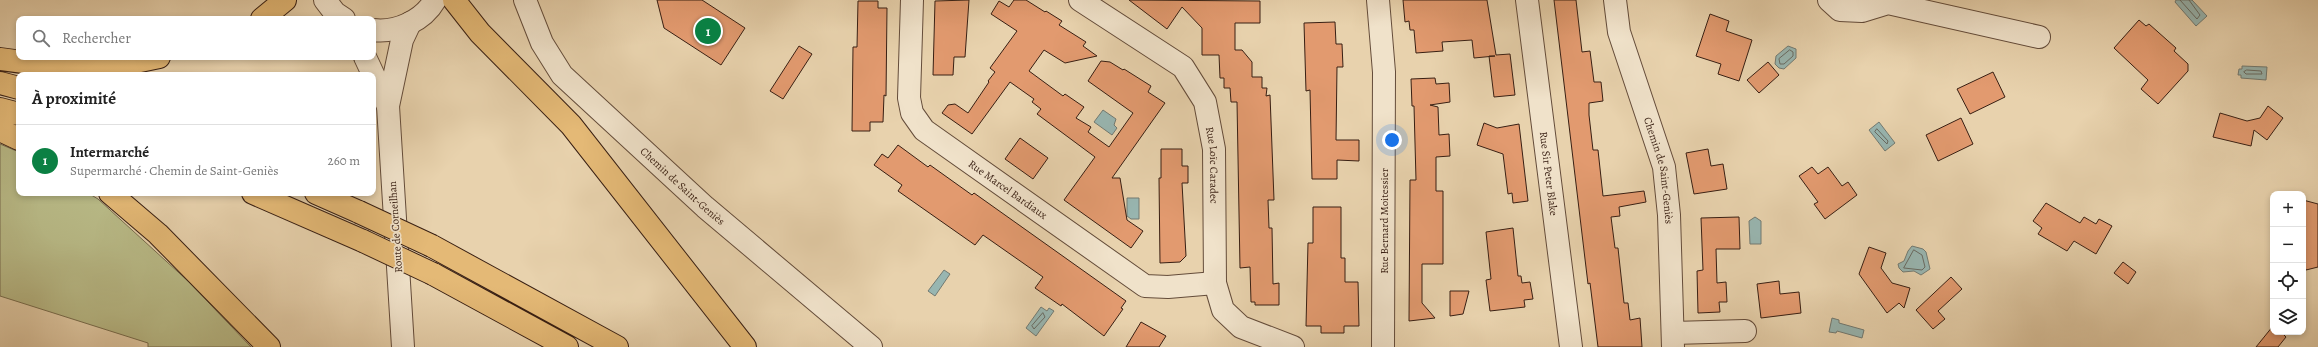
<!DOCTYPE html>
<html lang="fr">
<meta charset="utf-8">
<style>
body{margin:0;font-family:Alegreya,serif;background:#f6f6f6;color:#222}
.controls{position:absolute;right:12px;bottom:12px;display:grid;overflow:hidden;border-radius:8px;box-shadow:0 2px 6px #0003}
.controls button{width:36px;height:36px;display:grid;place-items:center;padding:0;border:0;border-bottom:1px solid #e0e0e0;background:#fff;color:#222;font:20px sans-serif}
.you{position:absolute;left:1392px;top:140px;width:14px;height:14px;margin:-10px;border:3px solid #fff;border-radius:50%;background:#1a73e8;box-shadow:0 0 0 6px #1a73e833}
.badge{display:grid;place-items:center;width:26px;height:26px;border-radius:50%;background:#0b8043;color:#fff;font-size:13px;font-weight:700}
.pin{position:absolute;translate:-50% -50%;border:2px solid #fff;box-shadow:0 1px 4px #0006}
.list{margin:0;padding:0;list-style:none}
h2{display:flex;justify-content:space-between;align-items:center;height:52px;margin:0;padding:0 16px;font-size:17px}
h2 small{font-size:13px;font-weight:400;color:#767676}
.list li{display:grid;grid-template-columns:26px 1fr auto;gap:12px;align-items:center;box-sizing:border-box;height:72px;padding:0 16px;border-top:1px solid #e0e0e0}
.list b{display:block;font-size:15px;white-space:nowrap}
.list p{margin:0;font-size:13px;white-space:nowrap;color:#767676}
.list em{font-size:13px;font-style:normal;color:#767676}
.icon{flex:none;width:22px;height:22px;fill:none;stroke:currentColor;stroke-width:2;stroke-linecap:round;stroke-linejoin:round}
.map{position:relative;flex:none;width:2318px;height:347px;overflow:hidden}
.search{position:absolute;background:#fff;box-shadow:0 2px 6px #0003;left:16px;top:16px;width:360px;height:44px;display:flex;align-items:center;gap:10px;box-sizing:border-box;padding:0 14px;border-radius:8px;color:#767676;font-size:15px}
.panel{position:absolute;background:#fff;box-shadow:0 2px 6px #0003;left:16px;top:72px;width:360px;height:124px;border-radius:8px}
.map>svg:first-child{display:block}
.green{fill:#b9bb88;stroke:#786d4e}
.water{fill:#98b6b1;stroke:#727a72}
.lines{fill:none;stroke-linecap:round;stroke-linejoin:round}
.shore{stroke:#686a62;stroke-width:1}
.building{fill:#e29a6f;stroke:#381f13}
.minor-casing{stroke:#644c3a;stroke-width:24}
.highway-casing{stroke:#381f13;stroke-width:24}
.minor{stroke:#f0e2ca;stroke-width:22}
.highway{stroke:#e4b976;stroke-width:22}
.highway-bridge-casing{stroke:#381f13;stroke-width:24;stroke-linecap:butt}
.highway-bridge{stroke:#e4b976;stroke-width:22}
.labels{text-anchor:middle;stroke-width:3.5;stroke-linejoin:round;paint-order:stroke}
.street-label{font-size:11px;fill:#381f13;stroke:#f0e2ca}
</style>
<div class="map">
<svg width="2318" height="347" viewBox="0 0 2318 347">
<rect width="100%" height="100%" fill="#e8d2ad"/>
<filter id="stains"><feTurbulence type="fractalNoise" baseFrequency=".005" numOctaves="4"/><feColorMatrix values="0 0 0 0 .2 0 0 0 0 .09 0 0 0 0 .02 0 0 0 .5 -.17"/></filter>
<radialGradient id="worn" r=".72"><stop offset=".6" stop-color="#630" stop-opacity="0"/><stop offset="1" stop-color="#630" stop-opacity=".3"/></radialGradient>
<path class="green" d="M0,144L19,152V193H88L98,199L189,282L251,347H148V343L0,296Z"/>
<path class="water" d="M2176,0H2192L2207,16L2196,26L2175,2Z
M1788,46L1796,49V58L1784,69L1779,68L1775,64L1776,56Z
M2242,66L2267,67L2266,80L2241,78V75H2238L2239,69H2242Z
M1103,110L1116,119L1114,125L1117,128L1112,135L1094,122Z
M1879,122L1895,143L1885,151L1869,130Z
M1139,198V219H1131L1127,216V198Z
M1755,217L1761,221V244H1750L1749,221Z
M1912,246L1923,249L1926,252L1930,269L1921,275L1914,271L1903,272L1899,268L1898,264L1904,261L1908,251Z
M944,270L950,274L935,296L928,291Z
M1041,307L1047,311L1049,308L1054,311L1036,336L1026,328Z
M1832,318L1839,320V323L1864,330L1862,338L1837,331L1836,333L1829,332Z"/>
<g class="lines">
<path class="shore" d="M2180,0L2197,19L2200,15L2189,0
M1790,50L1793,52V56L1784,64H1780L1779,59Z
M2247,70L2261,71L2262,74H2246L2244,72Z
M1877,129L1888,141L1887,144L1875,132Z
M1914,250L1922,255L1925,267L1922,270L1904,268Z
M1043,313L1045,317L1034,329L1032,326Z"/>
</g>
<path class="building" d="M657,0H702L745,28L721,65L664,28Z
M969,0L965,57H954L953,75H933L935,1Z
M1014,0H1026L1045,12L1046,11L1062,21L1059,25L1086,42L1083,46L1097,56L1065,63L1044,50L1029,71L1063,96L1065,94L1084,107L1076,118L1091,127L1088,132L1109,147L1133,113L1088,81L1101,61L1110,62L1123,70L1124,69L1151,86L1148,92L1165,103L1112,178H1120L1127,220L1143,231L1131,248L1064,200L1095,157L1037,114L1041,109L1032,102L1034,99L1010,82L972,134L942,113L948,105L955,104L968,113L989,82L988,81L995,72L990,68L1017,31L991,14L999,1L1009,7Z
M1129,0L1260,1V23H1235V50H1242L1252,62V77H1262V88H1267L1266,96L1270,95L1274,200H1268L1269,228H1272L1273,284L1279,283V305H1255V302H1251L1250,267L1240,268L1237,102H1231L1230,88H1224V78H1220L1219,55H1202V28L1182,7L1167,29Z
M1403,0H1487L1496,55L1510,54L1515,95L1494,97L1489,56H1495L1474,58L1472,40L1442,42L1443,51L1416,53L1414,30H1410L1409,21L1405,22Z
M1554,0H1576L1582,52L1590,51L1594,82H1601L1603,101L1589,103V115L1593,150H1598L1603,196L1644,191L1646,202L1619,207L1620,216L1611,217L1615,248H1618L1624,303H1628L1630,320L1640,318L1642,347H1598L1590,283L1588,284Z
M858,1H878V8H887L886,96L884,95L883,122H870V131H852L853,47H857Z
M1710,14L1729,21L1726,31L1752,40L1739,81L1718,74L1721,64L1696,56Z
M2139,20L2146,26L2149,24L2176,48L2174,51L2188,64V71L2158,104L2141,89L2148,80L2114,48Z
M1335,22L1336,44H1342L1343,67H1337L1336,140H1359V161L1337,160V179H1312L1310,90L1306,91L1304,23Z
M799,46L812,54L783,99L770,91Z
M1768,62L1779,75L1759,93L1747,80Z
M1993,72L2005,97L1970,114L1957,89Z
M1435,78L1436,84L1449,83L1450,102L1430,105L1438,107L1439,135L1449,134L1450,156L1436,157V191H1443V264H1422V303L1435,318L1409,321L1410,180H1416L1414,106H1412L1411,79Z
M2268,106L2283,118L2267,140L2254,130L2251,146L2213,137L2220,113L2247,121L2260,118Z
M1961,118L1973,144L1938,161L1926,135Z
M1484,123L1497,128L1519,124L1528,201L1513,203L1512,193L1508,194L1503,154L1477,145Z
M1020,138L1048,158L1033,179L1005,159Z
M898,145L928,167L930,165L972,195L974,193L1126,301L1121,308L1123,309L1104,336L1062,304L1061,306L1035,288L1043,277L983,235L975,245L898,191L902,185L874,165L882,154L888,158Z
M1161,149H1182V166H1188V183H1182L1186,256L1180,262L1160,263L1159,178H1161Z
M1708,149L1711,166L1723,164L1727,189L1694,194L1686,153Z
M1812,167L1818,174L1828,167L1842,186L1848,182L1857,195L1825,219L1814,204L1818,202L1799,176Z
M2303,200L2318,204V267L2306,270L2303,260Z
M2046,203L2080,223L2084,217L2096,224L2099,219L2112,226L2096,254L2074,241L2067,251L2038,234L2042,228L2033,221Z
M1313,207H1341V258H1345V282H1358L1359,326H1344V333H1321V326H1306L1308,243H1313Z
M1739,217L1740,249H1716L1717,283L1726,282L1727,302H1719L1720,312L1698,313L1697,271L1703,270L1701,218Z
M1513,228L1518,276H1521L1522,283L1530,282L1533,299L1524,300L1525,307L1490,311L1486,280L1491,279L1486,232Z
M1869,247L1886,253L1881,268L1892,283L1910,288L1904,308L1899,303L1887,313L1859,274Z
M2123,262L2136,272L2128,284L2114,273Z
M1951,277L1962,289L1938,311L1945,319L1933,329L1916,310Z
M1779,281L1780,294L1799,292L1801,313L1761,318L1757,284Z
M1450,291H1469L1463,314L1450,316Z
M1141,322L1166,336L1159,347H1126Z
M2273,326V332H2281L2286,337L2278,347H2256Z"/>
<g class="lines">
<defs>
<g id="minor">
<path d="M325,0L335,13L344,19"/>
<path id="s1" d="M525,0L542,43L562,75L705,207L871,347"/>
<path id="s2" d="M912,0L909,98L912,113L924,130L1145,286L1168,287L1215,283"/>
<path id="s3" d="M1080,0L1183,67L1205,102L1214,149L1215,283L1223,310L1241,327L1293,347"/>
<path d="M1378,0L1384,72L1383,347"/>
<path id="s4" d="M1527,0L1571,347"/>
<path id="s5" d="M1615,0L1619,32L1664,167L1669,215L1673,347"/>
<path d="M1829,0L1840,10L1862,11L1888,3L2039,37"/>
<path d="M373,30C396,33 423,21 435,0"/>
<path d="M365,57L388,106"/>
<path d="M1673,333L1745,331"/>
<path d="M403,347L388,106L402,40L410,23"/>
</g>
<path id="highway" d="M454,0L480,33L571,125L745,347
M262,19L285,0
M0,59C54,67 105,70 159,57
M0,83L19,88
M0,109L19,114
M0,130L19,139
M110,193L158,234L269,347
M253,193L363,241
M316,193L359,212
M432,246L617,347
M433,274L567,347"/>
</defs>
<use href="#minor" class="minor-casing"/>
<use href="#highway" class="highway-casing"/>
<use href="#minor" class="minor"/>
<use href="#highway" class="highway"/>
<defs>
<path id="highway-bridge" d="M359,212L432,246
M363,241L433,274"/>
</defs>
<use href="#highway-bridge" class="highway-bridge-casing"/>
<use href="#highway-bridge" class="highway-bridge"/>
</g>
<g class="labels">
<g class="street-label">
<text dy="4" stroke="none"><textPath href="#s3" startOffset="228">Rue Loïc Caradec</textPath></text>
<text dy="4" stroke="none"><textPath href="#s5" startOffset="177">Chemin de Saint-Geniès</textPath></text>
<text dy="4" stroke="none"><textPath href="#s4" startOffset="175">Rue Sir Peter Blake</textPath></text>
<text dy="4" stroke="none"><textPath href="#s1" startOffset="248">Chemin de Saint-Geniès</textPath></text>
<text dy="4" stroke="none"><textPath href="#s2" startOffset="237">Rue Marcel Bardiaux</textPath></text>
<text transform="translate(1384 221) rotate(-90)" y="4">Rue Bernard Moitessier</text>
<text transform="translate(395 227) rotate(-94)" y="4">Route de Corneilhan</text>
</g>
</g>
<rect width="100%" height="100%" filter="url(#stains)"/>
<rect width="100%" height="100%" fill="url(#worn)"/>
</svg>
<div class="controls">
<button>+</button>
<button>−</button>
<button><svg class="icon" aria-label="locate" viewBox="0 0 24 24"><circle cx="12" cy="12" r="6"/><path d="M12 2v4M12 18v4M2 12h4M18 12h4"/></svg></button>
<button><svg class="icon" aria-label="layers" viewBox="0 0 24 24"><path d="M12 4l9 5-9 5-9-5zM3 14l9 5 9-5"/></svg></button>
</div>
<div class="you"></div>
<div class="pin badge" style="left:708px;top:31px">1</div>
<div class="search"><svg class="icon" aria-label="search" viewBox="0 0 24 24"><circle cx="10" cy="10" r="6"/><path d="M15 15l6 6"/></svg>Rechercher</div>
<section class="panel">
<h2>À proximité<small></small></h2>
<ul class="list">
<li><span class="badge">1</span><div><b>Intermarché</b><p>Supermarché · Chemin de Saint-Geniès</p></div><em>260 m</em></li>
</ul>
</section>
</div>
